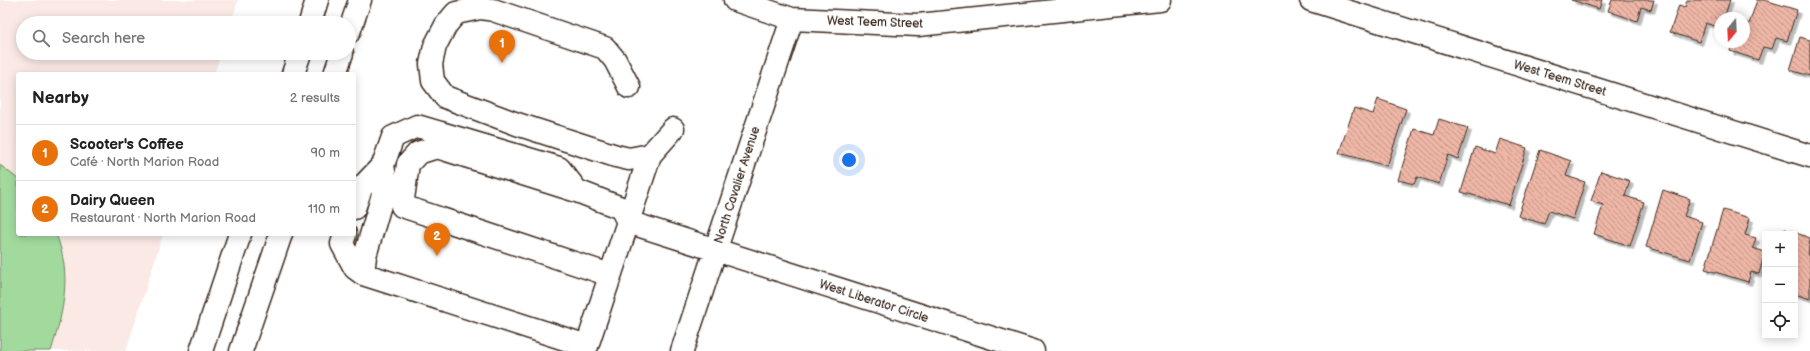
<!DOCTYPE html>
<meta charset="utf-8">
<style>
body{margin:0;font-family:"Balsamiq Sans",sans-serif;background:#f6f6f6;color:#222}
.controls{position:absolute;right:12px;bottom:12px;display:grid;overflow:hidden;border-radius:4px;box-shadow:0 2px 10px #0003}
.controls button{width:36px;height:36px;display:grid;place-items:center;padding:0;border:0;border-bottom:1px solid #e0e0e0;background:#fff;color:#222;font:20px sans-serif}
.compass{position:absolute;left:1714px;top:12px;width:36px;height:36px;border-radius:50%;background:#fff;box-shadow:0 2px 10px #0003;rotate:198deg}
.you{position:absolute;left:849px;top:160px;width:14px;height:14px;margin:-10px;border:3px solid #fff;border-radius:50%;background:#1a73e8;box-shadow:0 0 0 6px #1a73e833}
.badge{display:grid;place-items:center;width:26px;height:26px;border-radius:50%;background:#1f6fb2;color:#fff;font-size:13px;font-weight:700}
.pin{position:absolute;translate:-50% -33px;filter:drop-shadow(0 1px 2px #0008)}
.pin::after{content:'';position:absolute;top:21px;width:14px;height:12px;background:inherit;clip-path:polygon(0 0,100% 0,50% 100%)}
.list{margin:0;padding:0;list-style:none}
h2{display:flex;justify-content:space-between;align-items:center;height:52px;margin:0;padding:0 16px;font-size:17px}
h2 small{font-size:13px;font-weight:400;color:#767676}
.list li{display:grid;grid-template-columns:26px 1fr auto;gap:12px;align-items:center;box-sizing:border-box;height:56px;padding:0 16px;border-top:1px solid #e0e0e0}
.list b{display:block;font-size:15px;white-space:nowrap}
.list p{margin:0;font-size:13px;white-space:nowrap;color:#767676}
.list em{font-size:13px;font-style:normal;color:#767676}
.icon{flex:none;width:22px;height:22px;fill:none;stroke:currentColor;stroke-width:2;stroke-linecap:round;stroke-linejoin:round}
.map{position:relative;flex:none;width:1810px;height:351px;overflow:hidden}
.search{position:absolute;background:#fff;box-shadow:0 2px 10px #0003;left:16px;top:16px;width:340px;height:44px;display:flex;align-items:center;gap:10px;box-sizing:border-box;padding:0 14px;border-radius:22px;color:#767676;font-size:15px}
.panel{position:absolute;background:#fff;box-shadow:0 2px 10px #0003;left:16px;top:72px;width:340px;height:164px;border-radius:4px}
.map>svg:first-child{display:block}
.built{fill:#fae9e4}
.pitch{fill:#a2da9e;stroke:#6e825e}
.building{fill:url(#building-back-hatch);stroke:#3b2a1e;filter:url(#shadow)}
.lines{fill:none;stroke-linecap:round;stroke-linejoin:round}
.minor-casing{stroke:#3b2a1e;stroke-width:25}
.major-casing{stroke:#3b2a1e;stroke-width:25}
.minor{stroke:#fff;stroke-width:22}
.major{stroke:#fff;stroke-width:22}
.labels{text-anchor:middle;stroke-width:3;stroke-linejoin:round;paint-order:stroke}
.street-label{font-size:12px;fill:#3b2a1e;stroke:#fff}
</style>
<div class="map">
<svg width="1810" height="351" viewBox="0 0 1810 351">
<defs>
<pattern id="building-back-hatch" width="6" height="6" patternUnits="userSpaceOnUse"><rect width="6" height="6" fill="#eeb6a6"/><path d="M-1 5l2 2M0 0l6 6M5-1l2 2" fill="none" stroke="#c29487"/></pattern>
<filter id="shadow"><feDropShadow dx="3.5" dy="3.5" stdDeviation="0" flood-color="#0004"/></filter>
</defs>
<rect width="100%" height="100%" fill="#fff"/>
<filter id="ink" filterUnits="userSpaceOnUse"><feTurbulence type="fractalNoise" baseFrequency=".025" numOctaves="2"/><feDisplacementMap in="SourceGraphic" scale="8" xChannelSelector="R" yChannelSelector="G"/><feConvolveMatrix kernelMatrix="1 2 1 2 8 2 1 2 1" color-interpolation-filters="sRGB"/></filter>
<g filter="url(#ink)">
<path class="built" d="M0,0H238L231,23H23V53H221L214,74H18V234H163L126,351H0Z"/>
<path class="pitch" d="M0,165L18,179V234H56C72,275 64,310 51,351H0Z"/>
<path class="building" d="M1571,0H1602L1599,9Z
M1612,0H1654L1651,10L1641,7L1637,21L1608,11Z
M1687,0H1730L1724,18H1720V28L1705,23L1699,42L1670,32L1679,5L1685,7Z
M1757,0H1765L1797,10L1787,41L1776,38L1772,49L1763,47L1758,60L1730,51L1733,42H1744V21L1749,24Z
M1800,37L1810,40V76L1790,70Z
M1378,99L1406,109L1387,166L1339,153L1354,108L1373,114Z
M1439,119L1468,128L1458,159L1448,155L1439,184L1417,177L1414,184L1398,180L1414,129L1434,135Z
M1500,139L1527,148L1509,205L1461,192L1475,147L1495,154Z
M1540,150L1571,161L1566,176L1585,182L1573,219L1549,211L1544,224L1518,216Z
M1601,171L1630,181L1625,196L1644,202L1630,246L1594,234L1603,205L1591,201Z
M1663,190L1690,199L1684,216L1702,222L1690,260L1646,247Z
M1723,210L1750,218L1745,235L1756,238L1753,248L1765,252L1759,274L1751,272L1748,282L1705,269Z
M1785,229L1810,238L1808,256H1810V299L1795,294V234H1783Z"/>
<g class="lines">
<defs>
<path id="minor" d="M735,0L792,19L918,25L1160,0
M1311,0L1810,156
M629,87L615,60L605,48L493,10L480,8L456,13L446,25L435,46L431,64L433,81L445,97L517,124L616,156L629,159L650,155L673,129
M354,208L361,188L383,165L393,137L417,126L559,168L577,191
M345,234L342,244L355,268L363,274L587,346L650,155
M363,274L365,256L386,184L383,165
M610,275L402,206L408,164L418,153L437,147L577,191L621,208L628,222L1033,351
M682,351L792,19"/>
<path id="major" d="M310,23L317,0
M349,32L360,0
M293,74L300,53
M335,74L342,53
M201,351L240,234
M241,351L281,234"/>
</defs>
<use href="#minor" class="minor-casing"/>
<use href="#major" class="major-casing"/>
<use href="#minor" class="minor"/>
<use href="#major" class="major"/>
</g>
</g>
<g class="labels">
<g class="street-label">
<text transform="translate(875 22) rotate(2)" y="4">West Teem Street</text>
<text transform="translate(1560 78) rotate(17)" y="4">West Teem Street</text>
<text transform="translate(737 185) rotate(-72)" y="4">North Cavalier Avenue</text>
<text transform="translate(874 301) rotate(18)" y="4">West Liberator Circle</text>
</g>
</g>
</svg>
<div class="controls">
<button>+</button>
<button>−</button>
<button><svg class="icon" aria-label="locate" viewBox="0 0 24 24"><circle cx="12" cy="12" r="6"/><path d="M12 2v4M12 18v4M2 12h4M18 12h4"/></svg></button>
</div>
<svg class="compass" viewBox="-18 -18 36 36"><path d="M0-13l5 13h-10z" fill="#e53935"/><path d="M0 13l5-13h-10z" fill="#767676"/></svg>
<div class="you"></div>
<div class="pin badge" style="left:502px;top:63px;background:#e8710a">1</div>
<div class="pin badge" style="left:437px;top:256px;background:#e8710a">2</div>
<div class="search"><svg class="icon" aria-label="search" viewBox="0 0 24 24"><circle cx="10" cy="10" r="6"/><path d="M15 15l6 6"/></svg>Search here</div>
<section class="panel">
<h2>Nearby<small>2 results</small></h2>
<ul class="list">
<li><span class="badge" style="background:#e8710a">1</span><div><b>Scooter's Coffee</b><p>Café · North Marion Road</p></div><em>90 m</em></li>
<li><span class="badge" style="background:#e8710a">2</span><div><b>Dairy Queen</b><p>Restaurant · North Marion Road</p></div><em>110 m</em></li>
</ul>
</section>
</div>
